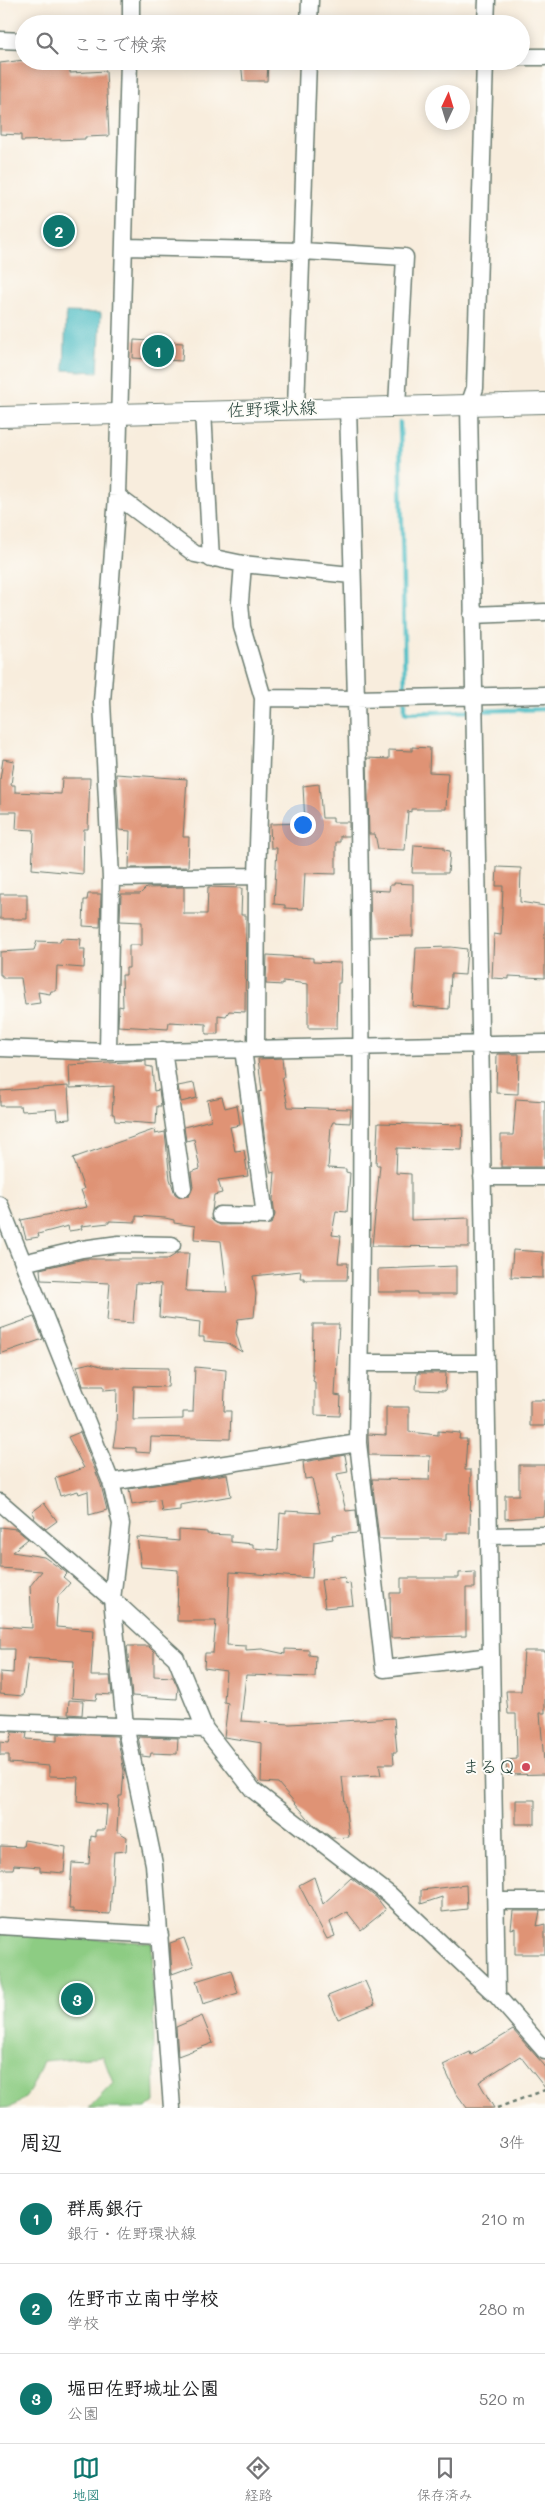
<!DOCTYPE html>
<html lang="ja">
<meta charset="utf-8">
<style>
body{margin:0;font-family:Mali,"Klee One",sans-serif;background:#f2f2f2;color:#202124}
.compass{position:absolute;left:425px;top:85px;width:45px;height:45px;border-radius:50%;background:#fff;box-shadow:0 2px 12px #0003;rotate:4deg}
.you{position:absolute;left:302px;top:824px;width:18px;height:18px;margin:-12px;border:4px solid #fff;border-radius:50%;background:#1a73e8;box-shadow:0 0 0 8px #1a73e833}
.badge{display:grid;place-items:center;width:32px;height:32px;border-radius:50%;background:#0f766e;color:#fff;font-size:16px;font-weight:700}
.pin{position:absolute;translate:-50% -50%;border:2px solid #fff;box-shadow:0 1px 5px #0006}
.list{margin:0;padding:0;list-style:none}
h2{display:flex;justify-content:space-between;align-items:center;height:65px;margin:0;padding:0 20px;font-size:21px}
h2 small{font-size:16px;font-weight:400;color:#757577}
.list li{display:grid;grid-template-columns:32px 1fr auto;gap:15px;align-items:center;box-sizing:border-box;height:90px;padding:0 20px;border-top:1px solid #e0e0e0}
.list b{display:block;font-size:19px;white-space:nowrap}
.list p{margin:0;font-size:16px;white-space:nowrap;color:#757577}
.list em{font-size:16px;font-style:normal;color:#757577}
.icon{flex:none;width:28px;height:28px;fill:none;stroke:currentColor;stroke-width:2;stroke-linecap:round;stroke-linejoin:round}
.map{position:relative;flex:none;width:545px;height:2108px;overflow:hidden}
.search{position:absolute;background:#fff;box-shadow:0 2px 12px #0003;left:15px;right:15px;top:15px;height:55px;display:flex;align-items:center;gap:12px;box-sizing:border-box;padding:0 18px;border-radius:28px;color:#757577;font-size:19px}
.sheet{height:335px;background:#fff}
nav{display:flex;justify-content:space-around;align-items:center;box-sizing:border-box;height:70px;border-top:1px solid #e0e0e0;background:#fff;font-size:14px;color:#757577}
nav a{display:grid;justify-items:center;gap:2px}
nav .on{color:#0f766e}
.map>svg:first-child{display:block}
.green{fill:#8dcc83;stroke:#56845c}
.water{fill:#4fbdc4;stroke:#377d7c}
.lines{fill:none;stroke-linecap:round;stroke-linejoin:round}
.stream{stroke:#4fbdc4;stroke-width:4.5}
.building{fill:#df9375}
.minor-casing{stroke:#6b7b6f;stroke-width:19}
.major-casing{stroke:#6b7b6f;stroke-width:22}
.path{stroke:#6b7b6f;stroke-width:2.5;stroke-dasharray:4 4;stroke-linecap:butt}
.minor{stroke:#fff;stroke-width:16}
.major{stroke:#fff;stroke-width:20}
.poi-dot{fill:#d1495b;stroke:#fdfcf7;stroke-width:2}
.labels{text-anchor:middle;stroke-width:4;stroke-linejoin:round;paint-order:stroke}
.street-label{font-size:18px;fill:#1f3d34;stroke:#fdfcf7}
.poi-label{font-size:18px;fill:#1f3d34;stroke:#fdfcf7;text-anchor:end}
</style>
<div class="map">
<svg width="545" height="2108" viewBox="0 0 545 2108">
<rect width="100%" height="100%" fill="#fdfcf7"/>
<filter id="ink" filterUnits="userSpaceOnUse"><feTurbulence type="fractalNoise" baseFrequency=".02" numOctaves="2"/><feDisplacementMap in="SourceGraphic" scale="10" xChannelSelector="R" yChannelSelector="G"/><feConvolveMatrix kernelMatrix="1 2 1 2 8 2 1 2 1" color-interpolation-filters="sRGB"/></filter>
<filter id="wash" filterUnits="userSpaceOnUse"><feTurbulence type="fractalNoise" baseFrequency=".0096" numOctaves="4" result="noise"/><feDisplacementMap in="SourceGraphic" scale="20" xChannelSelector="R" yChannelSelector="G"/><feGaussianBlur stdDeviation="1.12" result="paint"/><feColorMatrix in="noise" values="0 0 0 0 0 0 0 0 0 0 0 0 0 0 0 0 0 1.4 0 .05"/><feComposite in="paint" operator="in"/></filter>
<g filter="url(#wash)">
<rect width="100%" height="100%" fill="#f8eddd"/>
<path class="green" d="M0,1932L152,1943L155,2103L145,2108H89L113,2083L103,2056L43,2061C34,2082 28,2108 0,2108Z"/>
<path class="water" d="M66,312L101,313L98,372L64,370Z"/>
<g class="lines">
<path class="stream" d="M400,423L405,694
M405,702V713L545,709"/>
</g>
<g id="blocks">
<path class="building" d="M24,60L70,61V73L106,71L109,136L85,137V139L21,141V135L0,134V63Z
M241,61L268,63L267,81H243Z
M134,340L183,343L182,361L133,358Z
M412,747L430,748L429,772L448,773L446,809H411V812L408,811L405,850L378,849L375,834H369L367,758L389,759V750L412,751Z
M3,759L14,761L11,785H15V792L61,794L62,778H90L88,829H84L83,874L32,869L34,830L16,829L17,812H0V780Z
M116,774L187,779L183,837H189L188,867L129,868L130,831L119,830Z
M319,784L322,818H333V822H349V836H340V842H336V874L305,873L303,909L285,908V905L274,904L277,848H271L270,824L305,823L303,786Z
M414,845L444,847V850L450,851L448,873H412Z
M497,867L521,868L520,902L545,906V978L509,976V979L492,978L494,934L501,935L503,886H496Z
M394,883L413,884V936L371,937L370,890L389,891L390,885H394Z
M184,887V914H207L208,887L242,888L241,915H246L245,1012L229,1011L226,1016L218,1015V1034H206V1024L169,1022L168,1029L118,1026L119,1006L123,1007L122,975H126V968H129V945H142V922L120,921L121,894H140L146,888Z
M0,894H27V919H0Z
M88,894H101L100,927L83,926L84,900H87Z
M61,938L81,939L80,949H85L84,968L57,966L56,991H51L50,994L38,992L40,1003L25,1005L21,978H2V975H0V952L34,950L37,941L60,942Z
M451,947L467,949L465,975L451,974L449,1009L413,1006L416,948Z
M267,955L313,958V962L341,963L340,983H338L337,1028H308V984L283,981V985L266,984Z
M497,1054H519L518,1094L496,1093Z
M282,1058L284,1077H282L288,1107L351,1109L350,1123L333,1122L331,1126L328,1168L346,1169V1172L350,1173L347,1212L336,1211L332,1235L341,1236L338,1263H348L347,1280H304V1278H300L301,1271L253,1276L256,1294L254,1317L238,1319L236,1333L242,1352L227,1343L204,1341V1337H199L200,1322L159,1317L161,1284L136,1283L133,1323L107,1321L110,1283L41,1280L40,1269L84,1259H168L178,1253H189L186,1291L227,1292L221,1241L194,1239L195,1226L174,1223V1220L165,1218L136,1216V1222L109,1221V1223L81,1226L82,1229L69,1231L68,1226L38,1234L39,1237L26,1239L21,1220L87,1207L81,1190L84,1189L73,1158L156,1129L155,1134L165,1132L170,1179L175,1194L180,1197L189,1196L193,1187L191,1172L200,1169L194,1139L186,1141L184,1127L211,1120L207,1100L222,1097L225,1108L237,1105L240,1125L230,1127L235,1151L244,1150L248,1176L218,1180L222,1193L214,1195L211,1219L220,1225L271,1224L275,1215L273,1200L275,1172L271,1173L266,1150L259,1092L262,1091L258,1059Z
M146,1061V1066L152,1067L154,1091L159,1090L161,1106H157L156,1124L115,1121L114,1114H112L114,1086L70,1088L69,1065Z
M194,1083L197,1098L181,1102L178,1086Z
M68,1086L70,1119L57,1120L56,1109L22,1111L21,1106H0V1091Z
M516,1099L545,1101V1167H501V1135H513Z
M378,1123L463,1125L462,1150L397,1148L396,1173L411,1174V1220L469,1218V1247L372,1246L380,1165H376Z
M513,1250L543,1252V1278L511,1277Z
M456,1266V1294H417V1292H378V1269Z
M34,1317L43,1339L0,1354V1329Z
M313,1324H339L335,1395L341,1396L340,1416L315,1415V1382L313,1381L314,1375H312Z
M90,1363L104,1367L169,1368L168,1387L134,1386L133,1420L183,1419V1412H193L195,1367L226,1370L224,1411H231L230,1439L151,1437L150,1453L136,1452V1448L113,1447L116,1429L117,1389L104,1390V1386H83L77,1366Z
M417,1373H446L445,1391L416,1390Z
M530,1400H545V1426H530Z
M386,1407H409V1432L438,1435V1431L460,1433L459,1439H467L465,1470H471L470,1533H446V1539H379L372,1479L429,1480L430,1456L369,1455L368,1434L386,1435Z
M80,1432L101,1485L107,1510L89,1515L88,1491L79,1494L78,1491L60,1496L55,1478L84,1468L68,1437Z
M345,1455L348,1472L337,1474L346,1511L356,1510L358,1533L332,1535L333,1539L314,1542L312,1578L230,1572L227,1645L246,1646V1650L262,1649L285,1654V1649L309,1650V1655L316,1656L315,1677L246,1675L241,1721L290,1724L394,1718L397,1752H393L394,1764H379L381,1775L342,1777L349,1837L332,1838L313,1824L278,1783L261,1782L262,1743L224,1737L228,1703L224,1702L226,1671L204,1668L205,1653H213L216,1621H177L178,1570L141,1567L137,1537L179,1541V1530L207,1532V1534L231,1535V1542L253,1544V1548L278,1550L280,1513L286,1514V1511L320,1513L312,1478L305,1479L303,1462Z
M519,1465H545V1516L505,1519V1495H519Z
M227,1474L231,1496L180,1505V1510L162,1512L160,1500L132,1505L129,1489Z
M44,1503L57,1521L46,1529L34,1518L35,1516L32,1512Z
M0,1527L16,1529L28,1539L12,1552L44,1557L67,1573L63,1577L70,1583L58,1597L56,1627L94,1630L91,1676H110L112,1695L97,1694L96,1700L72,1698L74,1661L28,1658L23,1696L0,1694V1672L13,1673L14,1649H0V1626L32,1628L30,1586L42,1571L0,1568Z
M475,1572V1588H466V1636L391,1638L390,1593H401V1578H459V1573Z
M345,1577L346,1584L350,1583L353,1605L325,1608L321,1580Z
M127,1646H148L154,1652V1676L173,1677L178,1688L177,1699L132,1696Z
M524,1651H545V1713H540L545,1774L507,1775L506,1760L517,1759L516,1714H508L506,1691H521Z
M69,1700L83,1701L82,1715L68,1714Z
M12,1732L27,1733L26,1739L57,1741V1734L117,1736L124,1771L122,1796H119L117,1831L127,1837L126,1851L114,1852L110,1914L73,1912V1909H69L72,1863L89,1864L91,1836L96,1837V1830H105L107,1805L77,1801L78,1777L49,1776V1766L9,1763V1755H0V1742L9,1743Z
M138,1737L178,1738L177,1754L151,1753L150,1757L142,1756Z
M516,1800H535V1824H516Z
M24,1840L66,1847L64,1873L40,1871V1867L14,1865L13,1869H0V1846L23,1847Z
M314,1877L323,1904L351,1878L377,1898L386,1910L361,1930L347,1912L330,1922L335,1936L327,1939L299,1885Z
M466,1885L467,1909L442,1912V1897L421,1904V1890Z
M513,1911H540L537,1926L545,1924V1954H515V1928L511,1929Z
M184,1938L194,1966L172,1974L170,1943Z
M231,1970L238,1993L203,2004L196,1981Z
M365,1981L375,2004L338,2019L328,1996Z
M202,2016L213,2043L178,2056L176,2027Z
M513,2030L545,2066V2088L520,2056L479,2082L494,2108H467L456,2093L443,2065L470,2052L471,2055Z"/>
</g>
</g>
<g filter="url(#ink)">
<use href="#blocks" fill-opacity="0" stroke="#6b7b6f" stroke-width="1"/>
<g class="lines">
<defs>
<path id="minor" d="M131,24V0
M309,24L310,0
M486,24L487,0
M0,40L24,41
M521,57H545
M485,61L475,388L469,405L497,1996
M126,247L302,251L405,257L397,406
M348,407C350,504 353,601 356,699C363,946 363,1195 358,1443
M296,408L308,61
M203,411L211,559
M117,496L195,554L243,564L240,602L242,627L263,698L257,876L256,1049
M243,564L351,575
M472,615L545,612
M263,698L356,699L545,695
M111,878L257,876
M0,1048L108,1052L111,878L102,702L117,496L129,61
M163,1050L183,1188
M108,1052L545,1043
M482,1177H545
M0,1205L111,1482L121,1524L112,1599L125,1725L154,1864L172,2108
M220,1215L265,1216L243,1049
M23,1263L82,1249L119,1244L172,1245
M360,1363H486
M111,1482L358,1443L384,1669L491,1656
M0,1502L112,1599L176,1658L205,1729L253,1790L390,1895L497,1996L545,2051
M489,1536L545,1535
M0,1722L205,1729
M497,1901H545
M0,1926L160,1935"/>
<path id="major" d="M0,417L545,403"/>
</defs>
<use href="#minor" class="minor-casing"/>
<use href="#major" class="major-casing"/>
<path class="path" d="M497,2108L545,2090"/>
<use href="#minor" class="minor"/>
<use href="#major" class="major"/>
</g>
</g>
<circle class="poi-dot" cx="526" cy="1767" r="5"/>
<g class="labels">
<g class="street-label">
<text transform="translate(272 409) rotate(-2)" y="6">佐野環状線</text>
</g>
<g class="poi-label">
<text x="516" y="1773">まるＱ</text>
</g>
</g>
</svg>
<svg class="compass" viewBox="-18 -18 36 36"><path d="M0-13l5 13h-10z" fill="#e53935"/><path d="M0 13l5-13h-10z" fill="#757577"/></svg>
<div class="you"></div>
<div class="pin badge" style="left:158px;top:351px">1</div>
<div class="pin badge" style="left:59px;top:231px">2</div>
<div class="pin badge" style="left:77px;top:1999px">3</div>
<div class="search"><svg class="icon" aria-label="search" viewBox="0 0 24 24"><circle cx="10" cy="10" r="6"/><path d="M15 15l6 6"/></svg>ここで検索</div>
</div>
<section class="sheet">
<h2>周辺<small>3件</small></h2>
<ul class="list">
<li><span class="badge">1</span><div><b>群馬銀行</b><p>銀行 · 佐野環状線</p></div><em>210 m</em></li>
<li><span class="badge">2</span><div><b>佐野市立南中学校</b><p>学校</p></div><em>280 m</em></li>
<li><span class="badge">3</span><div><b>堀田佐野城址公園</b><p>公園</p></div><em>520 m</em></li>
</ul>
</section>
<nav>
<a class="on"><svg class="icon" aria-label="map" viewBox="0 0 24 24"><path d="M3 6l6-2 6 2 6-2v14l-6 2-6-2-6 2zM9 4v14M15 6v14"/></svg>地図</a>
<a><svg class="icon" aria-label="directions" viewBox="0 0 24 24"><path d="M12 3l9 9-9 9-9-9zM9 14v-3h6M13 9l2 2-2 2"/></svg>経路</a>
<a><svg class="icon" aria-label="saved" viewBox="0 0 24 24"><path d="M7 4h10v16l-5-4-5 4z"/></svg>保存済み</a>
</nav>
